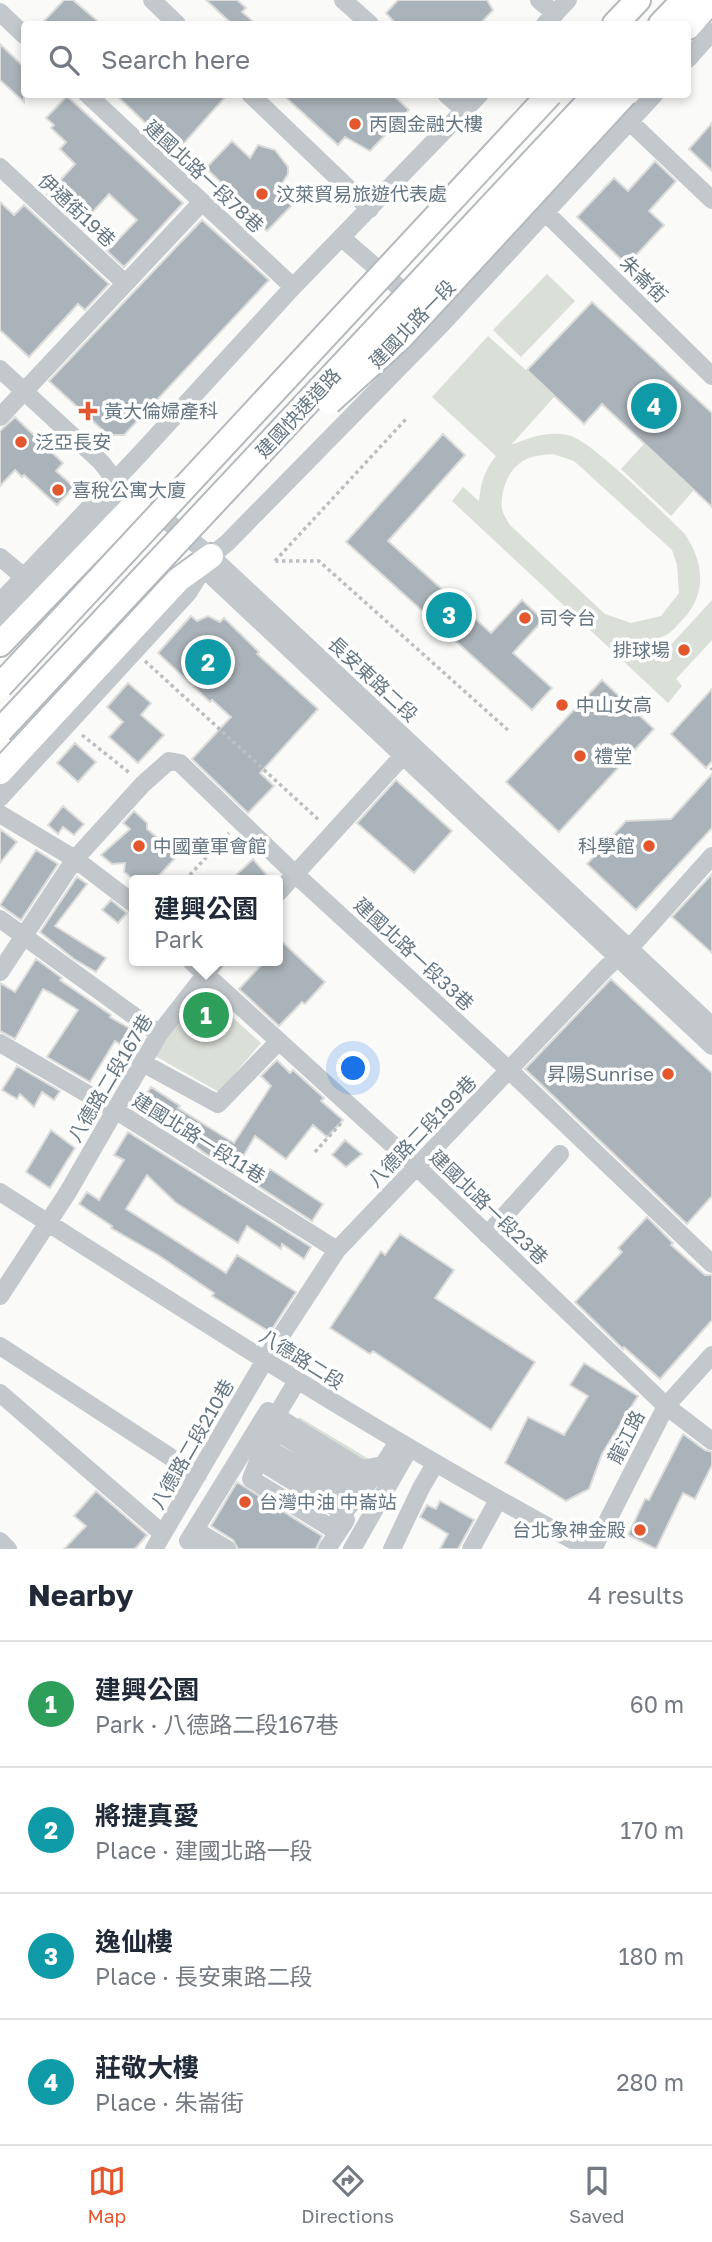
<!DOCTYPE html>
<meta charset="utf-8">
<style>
body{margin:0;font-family:"Golos Text","Noto Sans TC",sans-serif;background:#f6f6f7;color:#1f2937}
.you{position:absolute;left:354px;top:1069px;width:24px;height:24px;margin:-18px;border:5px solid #fff;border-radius:50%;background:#1a73e8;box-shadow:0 0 0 10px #1a73e833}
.badge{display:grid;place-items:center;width:46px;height:46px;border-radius:50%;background:#e4572e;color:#fff;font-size:23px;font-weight:700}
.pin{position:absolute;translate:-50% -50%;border:4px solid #fff;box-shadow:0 2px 7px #0006}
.popup{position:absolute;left:129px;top:875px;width:154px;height:91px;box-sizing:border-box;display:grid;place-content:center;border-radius:7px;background:#fff;filter:drop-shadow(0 2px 5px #0005);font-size:23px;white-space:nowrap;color:#747a83}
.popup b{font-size:26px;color:#1f2937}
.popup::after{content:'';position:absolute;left:50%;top:100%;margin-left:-14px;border:14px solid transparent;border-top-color:#fff}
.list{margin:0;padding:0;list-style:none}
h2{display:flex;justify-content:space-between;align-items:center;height:91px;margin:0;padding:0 28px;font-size:30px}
h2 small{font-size:23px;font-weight:400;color:#747a83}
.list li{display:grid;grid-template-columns:46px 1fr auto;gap:21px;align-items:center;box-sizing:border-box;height:126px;padding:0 28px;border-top:2px solid #e0e1e3}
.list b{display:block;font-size:26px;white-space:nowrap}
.list p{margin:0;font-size:23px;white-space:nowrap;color:#747a83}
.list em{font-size:23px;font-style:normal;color:#747a83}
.icon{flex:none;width:38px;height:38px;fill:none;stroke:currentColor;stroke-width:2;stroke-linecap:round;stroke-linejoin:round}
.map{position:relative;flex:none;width:712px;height:1549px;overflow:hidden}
.search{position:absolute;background:#fff;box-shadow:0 4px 10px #0003;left:21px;right:21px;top:21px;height:77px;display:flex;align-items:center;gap:18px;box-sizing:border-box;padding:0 24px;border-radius:7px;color:#747a83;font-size:26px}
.sheet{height:595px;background:#fff}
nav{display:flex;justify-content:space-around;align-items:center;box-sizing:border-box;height:98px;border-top:2px solid #e0e1e3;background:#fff;font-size:19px;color:#747a83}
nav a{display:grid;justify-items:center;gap:4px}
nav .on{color:#e4572e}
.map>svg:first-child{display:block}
.green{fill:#dadfd7;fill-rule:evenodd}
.building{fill:#aab3b9;stroke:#dcdcda;stroke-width:2}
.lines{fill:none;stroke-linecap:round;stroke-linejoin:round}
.highway-casing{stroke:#b4b9bd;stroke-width:28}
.path{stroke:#bbbfc2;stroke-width:3.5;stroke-dasharray:3.5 3.5;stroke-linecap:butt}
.minor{stroke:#c3c8cc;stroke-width:18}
.highway{stroke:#fff;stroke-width:24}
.highway-bridge-casing{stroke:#b4b9bd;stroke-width:28;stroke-linecap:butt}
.highway-bridge{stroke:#fff;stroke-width:24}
.poi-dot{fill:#e4572e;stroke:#fff;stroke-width:2.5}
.labels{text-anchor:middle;stroke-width:7;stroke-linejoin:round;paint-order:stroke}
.poi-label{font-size:19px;fill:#657683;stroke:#fff;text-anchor:start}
.street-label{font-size:19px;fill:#657683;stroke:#fff}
</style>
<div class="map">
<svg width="712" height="1549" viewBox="0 0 712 1549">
<rect width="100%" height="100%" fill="#fafaf8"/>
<path class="green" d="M547,274L575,301L521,357L493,330Z
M488,336L555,396L511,445C531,437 547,431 568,435C590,439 664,514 684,533C703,560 708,592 684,618C679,623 674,630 668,634C660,639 646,640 637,644L656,661L712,600V640L676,679L682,686L668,703L452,501L463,487L479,501C481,483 484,470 496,456L432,397ZM553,454L574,461L672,550L677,565L679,593L661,616L631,623L605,614L510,525C507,520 503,514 502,509C500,494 507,472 520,463C528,456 542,455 553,454Z
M644,444L694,490L671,516L621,469Z
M199,987L261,1043L219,1092L155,1056Z
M299,1417L369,1459L367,1462L297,1420Z"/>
<path class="building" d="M64,0H73L101,24H41Z
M206,0H237L246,8L242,12L256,24H232Z
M398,0H487L493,10L480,24H396L386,13Z
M0,44L24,67V102L0,80Z
M115,94H228L176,152Z
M282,94H392L409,110L370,151L345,137L338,145Z
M67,96L183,203L124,267L107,251L137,220L109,194L80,226L47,195L75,164L60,149L66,142L51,128L54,125L46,118Z
M712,123V171L689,149Z
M232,141L250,158L258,145L275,150L288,167V174L278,190L293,204L267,231L233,200L236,197L206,168Z
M655,161L676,181L649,211L664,225L627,265L577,217L614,178L628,191Z
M0,202L14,215L24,205L109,284L85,310L78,304L29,357L0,330Z
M202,220L269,280L124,435H108L49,381Z
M592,302L712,413V507L602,404L584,424L527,370Z
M15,417L63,463L56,471L74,487L57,505L24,475L22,477L15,470L0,486V431Z
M443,434L465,455L388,541L491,633L522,600L543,620L513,653L552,688L532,710L346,542Z
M191,616L197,621L208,616L220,622L224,618L259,652L257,654L318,709L260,773L274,786L248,813L192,759L231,717L212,700L210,702L158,653Z
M602,680L654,729L559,832L506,782Z
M128,683L151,703L141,715L164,735L138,763L109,737L123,722L107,707Z
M712,689V761L706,768L671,734Z
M75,743L96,762L78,782L57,763Z
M712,774V828L636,910L587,864L626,821L671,819Z
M396,780L452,831L414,873L357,823Z
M63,806L84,824L74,835L63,827L58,834L48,825Z
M134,811L147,823V829L178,855L155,880H134L124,872L125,863L112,864L101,855L130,829L123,823Z
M0,829L17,842L0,863Z
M36,850L58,864L21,920L0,905Z
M253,859L271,880H231Z
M712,874V953L672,917Z
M77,877L87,884L55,926L106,958L96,972L74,959L40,932Z
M111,900L127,913L118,923L102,910Z
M278,938L325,982L305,1004L302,1002L279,1026L239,989L265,961H278Z
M36,959L62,978L60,980L111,1015L110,1017L141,1035L129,1050L115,1041L90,1082L47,1057L78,1010L51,993L43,989L15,1039L0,1031V983L15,992Z
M611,979L712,1073V1196L687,1224L525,1069Z
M277,1060L290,1073L293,1070L324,1098L321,1101L343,1120L327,1137L313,1125L286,1159L255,1136L234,1172L203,1152L140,1104L151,1087L180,1106L178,1108L234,1143L271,1086L261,1076Z
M17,1066L60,1091L54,1100L42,1092L34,1107L20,1094L17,1099L2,1090Z
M51,1130L75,1148L50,1188L26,1172Z
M128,1132L311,1247L304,1259L282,1244L281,1249L247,1226L238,1243L175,1202L147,1175L126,1209L226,1273L237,1255L296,1292L270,1332L212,1296L214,1293L158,1255L111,1228L112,1226L79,1204L87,1192L99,1200L124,1160L114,1155Z
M345,1140L362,1154L346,1167L332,1155Z
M270,1169L323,1204L312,1221L258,1186Z
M647,1217L673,1243L671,1245L705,1275H712V1320L660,1379L624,1347L623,1349L575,1302L622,1252L618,1248Z
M400,1234L454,1270L435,1298L535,1362L491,1430L373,1351L370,1354L330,1328L381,1251L385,1255Z
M584,1363L638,1396L602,1454L589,1489L566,1501L505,1463L528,1417L564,1435L588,1396L570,1385Z
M683,1434L705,1450L712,1452V1465L695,1499L683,1493L656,1549L628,1535L645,1499L649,1500Z
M237,1482L322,1536L316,1549H238L233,1540L211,1526Z
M96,1491L147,1535L135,1549H64L86,1526L74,1516Z
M440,1501L474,1520L458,1549H440L448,1534L420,1517L427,1505L436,1509Z"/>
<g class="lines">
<defs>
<path id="highway" d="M615,24L638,0
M661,24L684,0
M688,27L712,0
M0,644L139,500
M0,772L178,580L211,556"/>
</defs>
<use href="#highway" class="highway-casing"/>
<path class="path" d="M275,561H319L509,731
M275,561L406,419
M145,661L320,821
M82,735L131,774
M711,770L712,768
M185,880L229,833
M315,1152L343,1121"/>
<path class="minor" d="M152,0L177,24
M343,0L370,24
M539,0L555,14
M0,12L24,35
M545,24L568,0
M688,59L712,32
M87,94L293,287
M250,94L370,209
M446,94L465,111
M630,122L712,200
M0,167L125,283
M546,213L712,376
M342,238L416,302
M0,369L101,462L115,480L211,556L712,1026
M0,417L201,203
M0,557L24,577
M200,565L712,1046
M0,602L140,454L293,287L480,94
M0,624L127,490
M0,798L188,593L211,556L227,543L442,324L655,94
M0,814L75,859L134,904
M278,893L410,748
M0,919L159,1034
M191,961L417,1167L666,1406L712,1441
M0,972L75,859L143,784L169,761L180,763L295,874L509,1070L712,1264
M0,1043L115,1110L337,1250
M141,1062L218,1104L279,1041
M0,1192C193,1316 386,1440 589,1549
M487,1235L560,1154
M0,1296L68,1192L159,1034L216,961
M0,1346L198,1475
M297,1381L276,1416L362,1469L383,1465L398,1442
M0,1393L163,1534
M276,1416L251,1479L331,1528L383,1465
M276,1416L281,1434L356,1481L369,1473
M273,1436L271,1450L348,1495L360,1484
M266,1449L263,1463L341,1511L350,1502
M195,1530L227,1549
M0,1541L8,1549
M154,1549L265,1360L337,1250L607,967L636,941L712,856
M201,1549L188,1541L268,1411L273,1414
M327,1549L346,1520
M352,1549L409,1449
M392,1549L421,1488L435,1464
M471,1549L498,1500
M593,1549L666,1406L712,1355"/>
<use href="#highway" class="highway"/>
<defs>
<path id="highway-bridge" d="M329,402L401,337L625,94
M0,686L550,94
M0,731L596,94"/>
</defs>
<use href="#highway-bridge" class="highway-bridge-casing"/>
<use href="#highway-bridge" class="highway-bridge"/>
</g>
<g class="poi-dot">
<circle cx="355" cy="124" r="7"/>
<circle cx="262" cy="194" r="7"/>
<path d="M84.5 400.5h7v7h7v7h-7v7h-7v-7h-7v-7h7z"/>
<circle cx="21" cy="442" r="7"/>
<circle cx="58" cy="490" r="7"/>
<circle cx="525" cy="618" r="7"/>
<circle cx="684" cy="650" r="7"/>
<circle cx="562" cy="705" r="7"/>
<circle cx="580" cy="756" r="7"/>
<circle cx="139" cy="846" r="7"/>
<circle cx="649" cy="846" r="7"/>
<circle cx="668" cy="1074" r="7"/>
<circle cx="245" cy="1502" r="7"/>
<circle cx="640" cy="1530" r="7"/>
</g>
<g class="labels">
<g class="poi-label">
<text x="369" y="131">丙園金融大樓</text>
<text x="276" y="201">汶萊貿易旅遊代表處</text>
<text x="104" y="418">黃大倫婦產科</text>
<text x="35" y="449">泛亞長安</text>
<text x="72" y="497">喜稅公寓大廈</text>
<text x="539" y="625">司令台</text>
<text x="670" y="657" text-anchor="end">排球場</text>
<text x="576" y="712">中山女高</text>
<text x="594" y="763">禮堂</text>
<text x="153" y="853">中國童軍會館</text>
<text x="635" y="853" text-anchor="end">科學館</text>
<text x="654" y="1081" text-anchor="end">昇陽Sunrise</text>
<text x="259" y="1509">台灣中油 中崙站</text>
<text x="626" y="1537" text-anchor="end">台北象神金殿</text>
</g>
<g class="street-label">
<text transform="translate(204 176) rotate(43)" y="7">建國北路一段78巷</text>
<text transform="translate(77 210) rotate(43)" y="7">伊通街19巷</text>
<text transform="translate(644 279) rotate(44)" y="7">朱崙街</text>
<text transform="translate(412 324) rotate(-46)" y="7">建國北路一段</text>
<text transform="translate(298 413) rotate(-47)" y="7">建國快速道路</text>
<text transform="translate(373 679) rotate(43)" y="7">長安東路二段</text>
<text transform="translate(414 954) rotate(43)" y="7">建國北路一段33巷</text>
<text transform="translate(110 1078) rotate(-59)" y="7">八德路二段167巷</text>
<text transform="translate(422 1131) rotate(-46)" y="7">八德路二段199巷</text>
<text transform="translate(199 1138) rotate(32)" y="7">建國北路一段11巷</text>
<text transform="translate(489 1207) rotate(44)" y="7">建國北路一段23巷</text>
<text transform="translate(302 1359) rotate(32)" y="7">八德路二段</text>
<text transform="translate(626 1437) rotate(-63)" y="7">龍江路</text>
<text transform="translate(192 1444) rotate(-60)" y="7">八德路二段210巷</text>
</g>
</g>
</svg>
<div class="you"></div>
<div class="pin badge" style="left:206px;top:1015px;background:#2e9e5b">1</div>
<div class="popup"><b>建興公園</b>Park</div>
<div class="pin badge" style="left:208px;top:662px;background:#0f9aa8">2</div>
<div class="pin badge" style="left:449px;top:615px;background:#0f9aa8">3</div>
<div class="pin badge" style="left:654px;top:406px;background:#0f9aa8">4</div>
<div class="search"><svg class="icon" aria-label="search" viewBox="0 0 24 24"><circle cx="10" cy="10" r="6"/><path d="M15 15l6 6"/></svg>Search here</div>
</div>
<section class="sheet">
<h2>Nearby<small>4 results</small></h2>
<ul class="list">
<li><span class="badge" style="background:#2e9e5b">1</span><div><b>建興公園</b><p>Park · 八德路二段167巷</p></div><em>60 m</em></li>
<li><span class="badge" style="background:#0f9aa8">2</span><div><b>將捷真愛</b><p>Place · 建國北路一段</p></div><em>170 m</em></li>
<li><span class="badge" style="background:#0f9aa8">3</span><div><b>逸仙樓</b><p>Place · 長安東路二段</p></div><em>180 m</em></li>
<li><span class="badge" style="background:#0f9aa8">4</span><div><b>莊敬大樓</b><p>Place · 朱崙街</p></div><em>280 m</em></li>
</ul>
</section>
<nav>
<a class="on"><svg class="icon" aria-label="map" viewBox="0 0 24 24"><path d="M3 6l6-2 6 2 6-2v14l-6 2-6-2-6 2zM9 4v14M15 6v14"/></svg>Map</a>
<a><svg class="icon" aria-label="directions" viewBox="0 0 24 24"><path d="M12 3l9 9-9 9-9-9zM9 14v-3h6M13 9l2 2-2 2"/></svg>Directions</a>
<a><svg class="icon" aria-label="saved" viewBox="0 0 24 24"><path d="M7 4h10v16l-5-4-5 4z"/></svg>Saved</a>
</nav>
